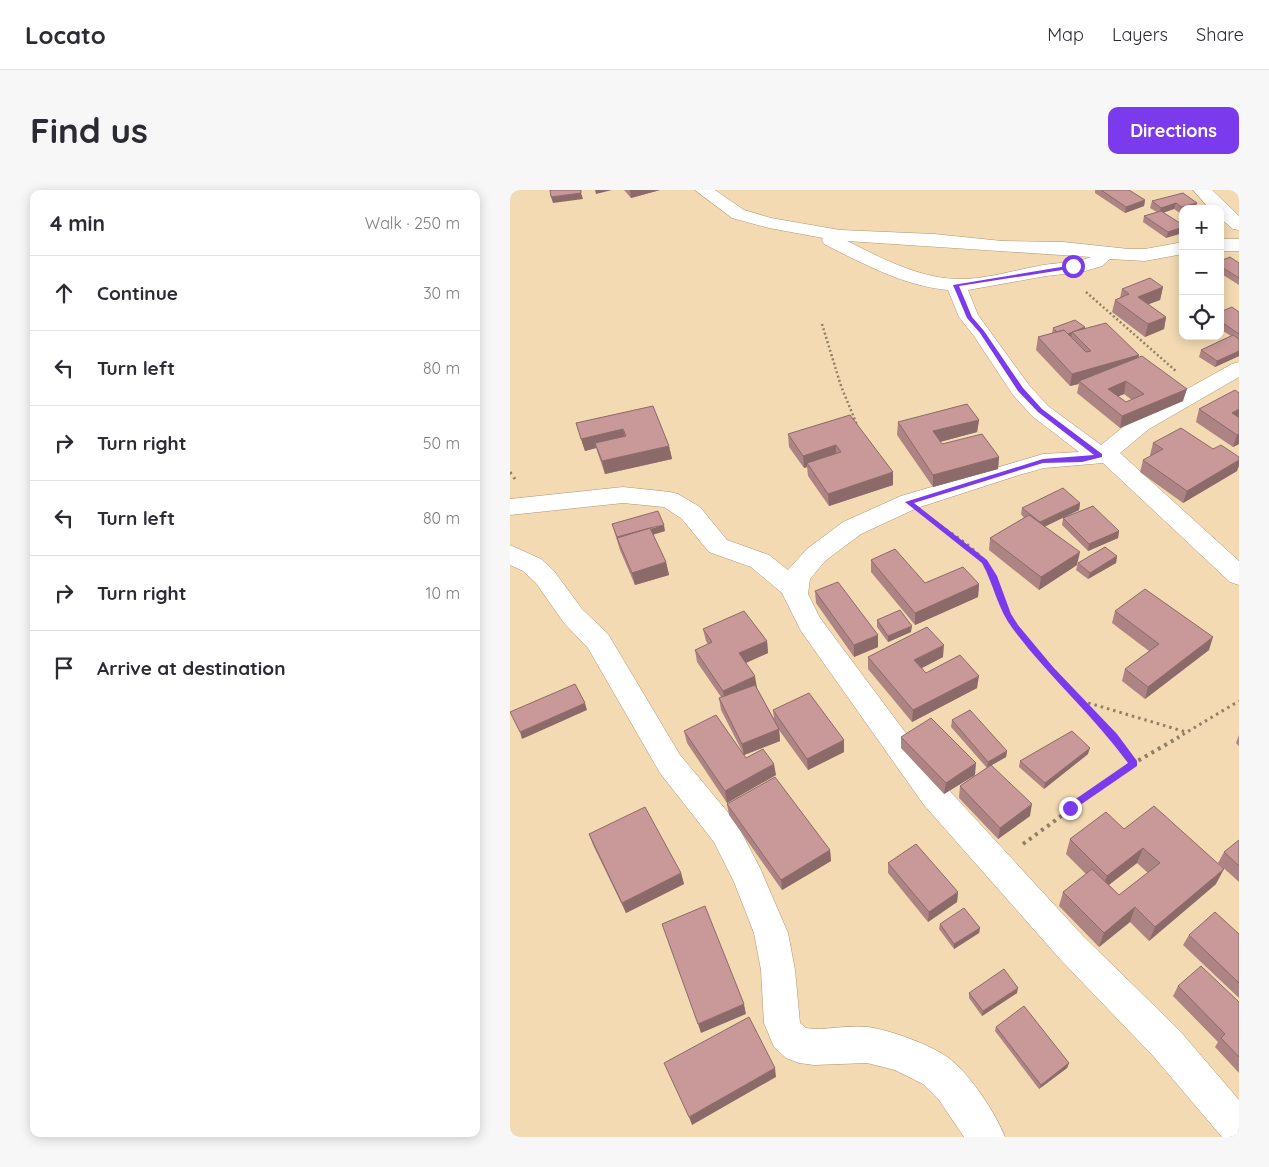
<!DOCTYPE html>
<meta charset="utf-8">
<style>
body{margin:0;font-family:Quicksand,sans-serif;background:#f7f7f7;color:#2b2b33}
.controls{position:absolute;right:15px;top:15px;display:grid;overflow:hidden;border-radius:10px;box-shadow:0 2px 12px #0003}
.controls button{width:45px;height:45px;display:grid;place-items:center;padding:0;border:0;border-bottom:1px solid #e1e1e2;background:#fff;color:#2b2b33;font:25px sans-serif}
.stop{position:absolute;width:15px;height:15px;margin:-11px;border:4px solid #7c3aed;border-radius:50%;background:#fff}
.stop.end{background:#7c3aed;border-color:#fff;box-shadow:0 1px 5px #0008}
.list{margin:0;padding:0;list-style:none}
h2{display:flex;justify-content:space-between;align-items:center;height:65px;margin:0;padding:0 20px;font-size:21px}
h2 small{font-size:16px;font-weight:400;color:#7c7c81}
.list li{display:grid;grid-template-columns:32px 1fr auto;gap:15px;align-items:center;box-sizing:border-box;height:75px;padding:0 20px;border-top:1px solid #e1e1e2}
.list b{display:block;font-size:19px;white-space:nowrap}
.list em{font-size:16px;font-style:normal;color:#7c7c81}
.icon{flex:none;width:28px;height:28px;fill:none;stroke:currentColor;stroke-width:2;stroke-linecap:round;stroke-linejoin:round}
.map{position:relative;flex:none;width:729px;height:947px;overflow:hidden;border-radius:10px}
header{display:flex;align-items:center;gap:30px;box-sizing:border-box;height:70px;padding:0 25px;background:#fff;border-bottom:1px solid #e1e1e2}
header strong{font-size:24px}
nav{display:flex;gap:28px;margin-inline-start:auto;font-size:18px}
.intro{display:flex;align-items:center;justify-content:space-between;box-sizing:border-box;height:120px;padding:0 30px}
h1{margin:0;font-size:35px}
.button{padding:12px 22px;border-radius:10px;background:#7c3aed;color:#fff;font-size:18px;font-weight:700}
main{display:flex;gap:30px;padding:0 30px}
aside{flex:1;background:#fff;border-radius:10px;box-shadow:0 2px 12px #0003}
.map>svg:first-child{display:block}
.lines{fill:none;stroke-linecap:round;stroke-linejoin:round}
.minor-casing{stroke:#ac9570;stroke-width:1}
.path-far2{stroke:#917f64;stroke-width:2.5;stroke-dasharray:2 2.5;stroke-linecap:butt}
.path-far1{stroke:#917f64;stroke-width:3;stroke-dasharray:2.5 4;stroke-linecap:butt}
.path{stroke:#917f64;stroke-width:4;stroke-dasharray:3 4.5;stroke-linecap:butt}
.minor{fill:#fff;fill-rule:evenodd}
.wall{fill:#ad8383;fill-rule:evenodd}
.shaded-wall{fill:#8d6a6a}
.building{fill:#c99898;stroke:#8d6a6a;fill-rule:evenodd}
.route{fill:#7c3aed}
</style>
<header>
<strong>Locato</strong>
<nav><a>Map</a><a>Layers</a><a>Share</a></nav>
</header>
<div class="intro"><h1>Find us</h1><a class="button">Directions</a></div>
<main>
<aside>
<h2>4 min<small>Walk · 250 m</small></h2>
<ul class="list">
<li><svg class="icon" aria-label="ahead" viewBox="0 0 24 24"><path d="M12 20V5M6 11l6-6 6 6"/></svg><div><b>Continue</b></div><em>30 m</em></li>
<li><svg class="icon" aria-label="left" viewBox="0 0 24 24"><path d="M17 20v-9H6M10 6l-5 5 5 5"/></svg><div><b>Turn left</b></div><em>80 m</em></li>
<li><svg class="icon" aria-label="right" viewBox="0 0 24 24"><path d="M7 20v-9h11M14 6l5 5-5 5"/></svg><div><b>Turn right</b></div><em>50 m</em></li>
<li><svg class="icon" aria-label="left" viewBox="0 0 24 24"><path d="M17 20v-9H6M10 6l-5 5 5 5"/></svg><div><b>Turn left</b></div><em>80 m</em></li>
<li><svg class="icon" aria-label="right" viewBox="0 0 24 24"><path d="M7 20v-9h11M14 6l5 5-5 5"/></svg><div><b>Turn right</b></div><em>10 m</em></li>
<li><svg class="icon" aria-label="arrive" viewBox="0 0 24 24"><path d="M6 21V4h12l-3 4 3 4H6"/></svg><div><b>Arrive at destination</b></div></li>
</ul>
</aside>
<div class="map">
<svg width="729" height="947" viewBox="0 0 729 947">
<rect width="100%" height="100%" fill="#f3dab3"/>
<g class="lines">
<defs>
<path id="minor" d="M185,0H205L234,20L261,28L330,40L424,44L492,51L553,52L619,59H635L673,52V64L635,71L600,69L592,76L572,82L536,86L458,100L468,125L519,195L538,216L591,255L623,229L722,174L729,172V187L639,239L610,263L729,371V395L720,392L593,273L534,278L509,285L407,318L351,344L315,371L300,389L298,404L310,428L436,597L573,746L670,841L729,910V947H712L644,867L549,768L414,615L291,441L272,403L241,377L199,362L172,329L154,317L113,313L0,325V309L113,297L160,302L168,304L190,317L217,350L259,365L278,380L297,359L333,332L391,306L533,264L569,262L522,226L503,205L464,146L449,127L438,100C394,96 354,74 314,54L312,50L313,48L259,38L222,28ZM337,51L581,67C565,74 546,72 528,76C501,81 473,90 445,89C407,87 371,68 337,51Z
M683,0H702L729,26V40L723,39L710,28V19H700Z
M710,49H729V61H710Z
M0,355L31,369L44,381L72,419L98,444L170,565L226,632L250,678L278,743L285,780L290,833L296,838L304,839C321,839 341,835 358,837C380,840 422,855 440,869C461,886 485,922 495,947H454L429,910L413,894L385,880L357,873L304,875L289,873L276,868L264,857L254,833L251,780L244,743L224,692L204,652L150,583L78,458L54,433L26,393L13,381L0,375Z"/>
</defs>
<use href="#minor" class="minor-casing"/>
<path class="path-far2" d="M576,102L667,182
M312,134L331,196L347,235"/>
<path class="path-far1" d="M0,282L5,289
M425,332C444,346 469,359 481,381C491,399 494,420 506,438L604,548
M572,511L676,542
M667,548L729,511"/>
<path class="path" d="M603,547L624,573
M513,654L624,573L669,547"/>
<use href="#minor" class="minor"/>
</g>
<path class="wall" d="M114,0H150L121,8Z
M585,0H619L635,10L634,16L615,23L585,3Z
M673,3L685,19H673V23H670L664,19L653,23L673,35L656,48L633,32L634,26L647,22L640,18L642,11Z
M710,71L729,73V95L710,83Z
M653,97L650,110L638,114L656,127L654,139L635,147L602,122L605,110L610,108L612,99Z
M710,122H729V166L705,177L689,167L691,160L721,146L710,139Z
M575,137L574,139L629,165L628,167L673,211L610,238L567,203L569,194L560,196L526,160L528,147L542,143L543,138ZM614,204L622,210L616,212L608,206Z
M729,203V254L723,257L686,232L689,219Z
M143,216L159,256L162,269L95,284L86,258L75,261L66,233Z
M340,225L383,295L319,316L298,286L297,277L294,278L279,257L278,244Z
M469,230L467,242L430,252L432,254L489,267L488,279L423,297L387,245L388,232Z
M643,253L727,281L673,313L630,282L633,270L641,266L640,265Z
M570,313L569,320L535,336L567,375L529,400L479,360L480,348L514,328L511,324L512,318Z
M553,328L609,341L608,348L578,361L552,335Z
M102,334L155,341L143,345L156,372L159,385L125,395L110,360Z
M607,366L606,373L578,389L566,380L568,373Z
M361,370L415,393L469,394L468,407L405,435L361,382Z
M305,401L368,457L344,467L306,413Z
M605,421L699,460L635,509L612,491L615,479L639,461L602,433Z
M367,430L401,442L378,452L367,437Z
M193,439L257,451L258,463L236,473L247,498L264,529L263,520L334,550V562L298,580L269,540L270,551L234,565L236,568L266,585L217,613L177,553L174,541L233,563L211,520L209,508L211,507L187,472L185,460L198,454L196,451Z
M358,467H433L412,478L416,483L467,498L402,532L358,479Z
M442,530L497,561L496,567L481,575L520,626L488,649L449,608L450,596L480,576L477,578L441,537Z
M729,545V556L726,553Z
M391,547L465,585L434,604L391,558Z
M578,564L534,599L509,577L510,571Z
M217,614L320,660L321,671L272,700L219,625Z
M614,639L706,694L639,751L620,732L589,757L549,716L553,702L576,684L556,664L560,649ZM627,673L638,683L609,705L599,695Z
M79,644L171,683L174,694L116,723L83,655Z
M729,650V692L708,673L714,662Z
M378,673L448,702L447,712L418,732L378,683Z
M430,734L470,738L469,743L444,759L429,739Z
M729,744V808L673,755L679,745Z
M668,796L729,812V883L705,857L708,852L663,806Z
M459,803H507L472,826L459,808Z
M486,837L559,873L557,878L529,899L485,841Z"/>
<path class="shaded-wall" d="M85,0H102L86,4Z
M120,0H150L121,8Z
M71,3L73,9L43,13L41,7Z
M635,10L634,16L615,23L616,17Z
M666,13L664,19L649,24L651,18Z
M687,13L685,19H673V23H670L671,17Z
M673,37V43L656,48L658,42Z
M653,97L650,110L626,119L628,107Z
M656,127L654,139L635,147L638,134Z
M575,137L574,144L562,142L561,148L552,146Z
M729,161V166L705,177L707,171Z
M629,165L626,177L569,191L568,194L560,196L562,184Z
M616,191L614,204L596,212L598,199Z
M677,199L673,211L610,238L612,226Z
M729,219V229L722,223Z
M469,230L467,242L422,254L423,241Z
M113,239L116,252L85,253L86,258L75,261L71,249Z
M729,244V254L723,257L727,245Z
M326,255V268L297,273V277L294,278L293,266Z
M159,256L162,269L95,284L92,271Z
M489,267L488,279L423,297V285Z
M729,270V276L727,281L673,313L677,301Z
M383,282V295L319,316L318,304Z
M570,313L569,320L528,340L529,333Z
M154,335L155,341L110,354L107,348Z
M609,341L608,348L578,361L579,354Z
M570,362L567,375L529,400L531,387Z
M607,366L606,373L578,389L580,383Z
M156,372L159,385L125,395L122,383Z
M469,394L468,407L405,435V423Z
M402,436L401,442L378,452V446Z
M368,445V457L344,467V455Z
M703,447L699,460L635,509L638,497Z
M257,451L258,463L231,475L229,463Z
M434,455L433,467L404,482V470Z
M245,486L247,498L215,513L213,501Z
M469,486L467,498L402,532L403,520Z
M75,513L77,520L12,549L10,542Z
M269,539L270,551L234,565L232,554Z
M334,550V562L298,580L297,569Z
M580,558L578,564L534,599L535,593Z
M497,561L496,567L477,578L478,572Z
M466,573L465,585L434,604L436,593Z
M264,574L266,585L217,613L215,601Z
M522,614L520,626L488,649L490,638Z
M633,658L627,673L592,700L597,686Z
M320,660L321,671L272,700L271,690Z
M714,679L706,694L639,751L645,737Z
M171,683L174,694L116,723L112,713Z
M448,702L447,712L418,732L419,722Z
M625,717L620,732L589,757L594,743Z
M470,738L469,743L444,759V754Z
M508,798L507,803L472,826L473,821Z
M234,814L236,824L191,843L188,834Z
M559,873L557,878L529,899L531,895Z
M265,878L266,887L182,935L179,927Z"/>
<path class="building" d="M40,0H71V3L41,7Z
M591,0H619L635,10L616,17Z
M673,3L687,13L671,17L666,13L651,18L642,11Z
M651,21L673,35V37L658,42L634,26Z
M720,67L729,73V88L710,76V71Z
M640,88L653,97L628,107L656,127L638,134L605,110L619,104L612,99Z
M722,117L729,122V144L710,131V122Z
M565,130L575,137L558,144L554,140L547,142L543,138Z
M596,133L629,165L562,184L528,147L554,140L576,162L581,161L562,142Z
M723,145L729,149V161L707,171L691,160Z
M632,166L677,199L612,226L569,191ZM616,191L634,204L616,212L598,199Z
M725,200L729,203V219L722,223L728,227L729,226V244L727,245L689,219Z
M457,214L469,230L423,241L432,254L472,244L489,267L423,285L388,232Z
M143,216L159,256L92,271L85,253L116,246L113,239L71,249L66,233Z
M340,225L383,282L318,304L297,273L331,262L326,255L293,266L278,244Z
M671,238L703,259L711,255L729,267V270L677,301L633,270L653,259L643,253Z
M553,298L570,313L530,332L512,318Z
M583,316L609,341L579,354L553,328Z
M148,321L154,335L140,338L107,347L102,334Z
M519,325L570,362L531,387L480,348Z
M140,338L156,372L122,383L107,348Z
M595,357L607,366L580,383L568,373Z
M385,359L415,393L453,377L469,394L405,423L361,370Z
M328,392L368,445L344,455L305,401Z
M635,399L703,447L638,497L615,479L649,454L605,421Z
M390,420L402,436L378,446L367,430Z
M234,421L257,451L229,463L245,486L213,501L185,460L202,452L193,439Z
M417,437L434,455L404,470L416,483L450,465L469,486L403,520L358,467Z
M65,494L75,513L10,542L0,522Z
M245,495L269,539L232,554L209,508Z
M299,503L334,550L297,569L263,520Z
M460,520L497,561L478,572L442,530Z
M206,525L236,568L253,559L264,574L215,601L174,541Z
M421,528L466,573L436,593L391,547Z
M562,541L580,558L535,593L510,571Z
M481,575L522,614L490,638L450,596Z
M265,587L320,660L271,690L217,614Z
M644,616L714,679L645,737L625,717L594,743L553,702L582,679L609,705L650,673L633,658L597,686L560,649L596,622L614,639Z
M135,617L171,683L112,713L79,644Z
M729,650V676L714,662Z
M406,654L448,702L419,722L378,673Z
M195,716L234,814L188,834L152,734Z
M454,718L470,738L444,754L430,734Z
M705,722L729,744V793L679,745Z
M691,776L729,812V867L711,848L715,844L668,796Z
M494,779L508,798L473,821L459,803Z
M514,816L559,873L531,895L486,837Z
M239,827L265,878L179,927L154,873Z"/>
<path class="route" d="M563,75L565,78L449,96L462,127L474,141L513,198L532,219L592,264V267L572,272L533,273L404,313L477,370L487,386L501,424L508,435L543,477L607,544L627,571V576L560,622L556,618L557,615L618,573C583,525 538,486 503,439C488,420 484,395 472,373L395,312L533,269L584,265L528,222L508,201L470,143L457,128L443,95Z"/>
</svg>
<div class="controls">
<button>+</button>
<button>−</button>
<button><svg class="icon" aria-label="locate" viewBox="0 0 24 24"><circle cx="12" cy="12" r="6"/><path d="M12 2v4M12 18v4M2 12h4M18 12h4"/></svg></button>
</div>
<div class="stop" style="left:563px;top:76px"></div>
<div class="stop end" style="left:560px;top:618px"></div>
</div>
</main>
